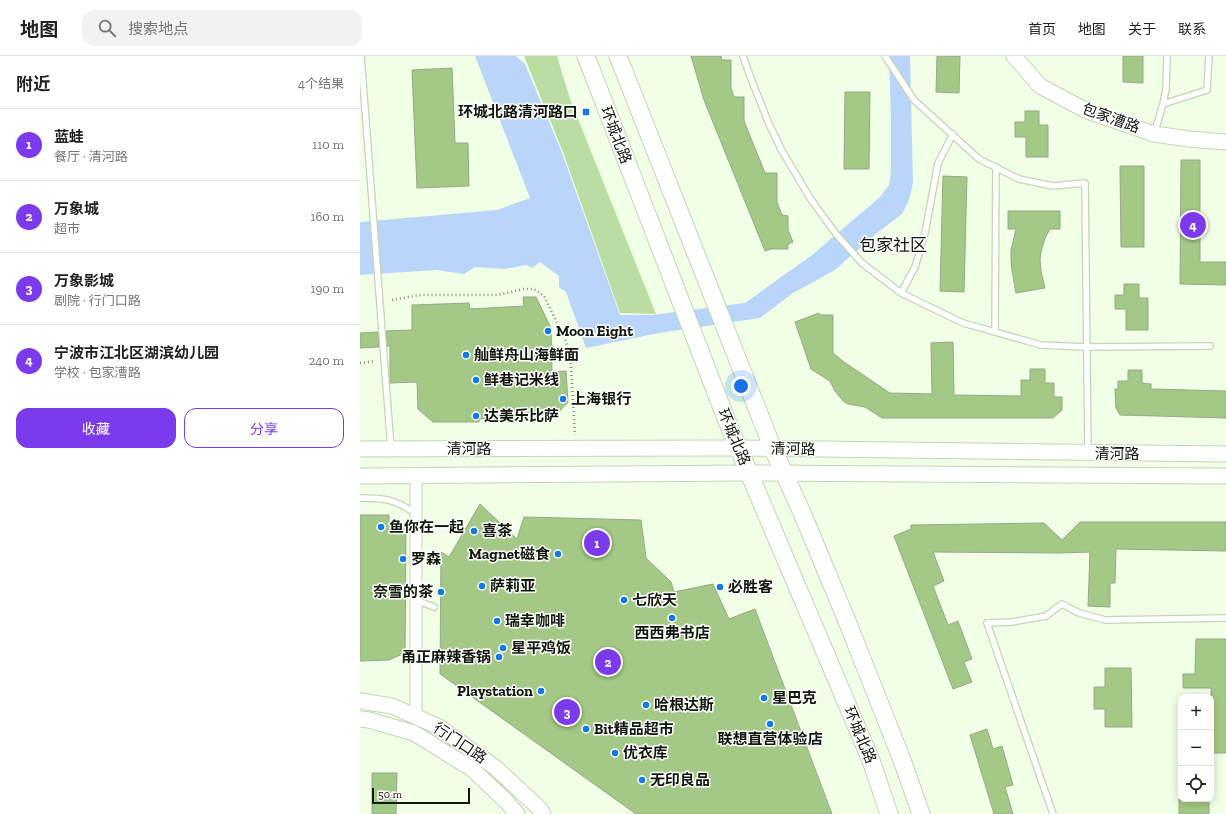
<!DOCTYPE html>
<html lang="zh">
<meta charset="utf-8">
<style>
body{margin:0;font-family:"Zilla Slab","Noto Sans SC",serif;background:#f2f2f2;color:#222}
.controls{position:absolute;right:12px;bottom:12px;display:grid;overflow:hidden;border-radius:8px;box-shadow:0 2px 10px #0003}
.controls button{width:36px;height:36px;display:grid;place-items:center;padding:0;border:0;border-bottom:1px solid #e0e0e0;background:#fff;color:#222;font:20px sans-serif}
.scale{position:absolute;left:12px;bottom:10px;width:98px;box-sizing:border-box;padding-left:4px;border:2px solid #11170c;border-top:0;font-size:11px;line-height:14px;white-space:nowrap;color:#11170c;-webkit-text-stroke:3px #fff;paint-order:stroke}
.you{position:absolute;left:381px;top:330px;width:14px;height:14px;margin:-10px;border:3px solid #fff;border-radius:50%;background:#1a73e8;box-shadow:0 0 0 6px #1a73e833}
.badge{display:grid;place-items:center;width:26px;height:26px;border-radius:50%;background:#7c3aed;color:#fff;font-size:13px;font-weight:700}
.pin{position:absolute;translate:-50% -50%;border:2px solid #fff;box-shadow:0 1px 4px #0006}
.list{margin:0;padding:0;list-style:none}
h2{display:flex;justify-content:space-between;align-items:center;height:52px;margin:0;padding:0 16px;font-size:17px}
h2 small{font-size:13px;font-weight:400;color:#767676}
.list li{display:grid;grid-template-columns:26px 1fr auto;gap:12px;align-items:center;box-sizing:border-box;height:72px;padding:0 16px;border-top:1px solid #e0e0e0}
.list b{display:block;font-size:15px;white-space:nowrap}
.list p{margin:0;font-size:13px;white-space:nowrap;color:#767676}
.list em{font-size:13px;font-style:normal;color:#767676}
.actions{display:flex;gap:8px;padding:12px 16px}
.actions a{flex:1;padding:9px 0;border:1px solid #7c3aed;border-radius:12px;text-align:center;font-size:14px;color:#7c3aed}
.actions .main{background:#7c3aed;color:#fff}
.icon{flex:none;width:22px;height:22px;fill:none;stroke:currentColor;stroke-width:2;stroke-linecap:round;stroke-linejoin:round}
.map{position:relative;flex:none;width:866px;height:758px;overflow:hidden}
header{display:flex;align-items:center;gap:24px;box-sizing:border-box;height:56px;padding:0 20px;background:#fff;border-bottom:1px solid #e0e0e0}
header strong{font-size:19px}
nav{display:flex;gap:22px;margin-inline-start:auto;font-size:14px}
.search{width:280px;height:36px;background:#f2f2f2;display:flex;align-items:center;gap:10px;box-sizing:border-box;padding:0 14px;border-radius:12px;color:#767676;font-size:15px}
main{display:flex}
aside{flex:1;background:#fff}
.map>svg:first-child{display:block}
.green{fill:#bbdca2}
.water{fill:#b9d6fa}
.building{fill:#a4c986;stroke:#96a78a}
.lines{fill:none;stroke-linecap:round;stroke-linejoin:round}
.lane-casing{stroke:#c4d5b7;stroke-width:8}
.street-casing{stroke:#c4d5b7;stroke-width:13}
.secondary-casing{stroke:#c4d5b7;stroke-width:17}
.primary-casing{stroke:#c4d5b7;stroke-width:19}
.path{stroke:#808a78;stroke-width:2.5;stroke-dasharray:1 3;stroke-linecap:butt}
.lane{stroke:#fff;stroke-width:5.5}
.street{stroke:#fff;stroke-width:11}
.secondary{stroke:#fff;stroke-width:15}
.primary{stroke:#fff;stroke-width:17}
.poi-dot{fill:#1479e2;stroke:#fff;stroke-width:1.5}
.labels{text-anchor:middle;stroke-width:3;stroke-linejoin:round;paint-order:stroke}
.poi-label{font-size:15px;font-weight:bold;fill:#11170c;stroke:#fff;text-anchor:start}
.street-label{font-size:15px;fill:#11170c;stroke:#fff}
.quarter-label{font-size:17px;fill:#11170c;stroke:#fff}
</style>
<header>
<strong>地图</strong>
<div class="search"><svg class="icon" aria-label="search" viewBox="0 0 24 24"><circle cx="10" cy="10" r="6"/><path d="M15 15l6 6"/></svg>搜索地点</div>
<nav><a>首页</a><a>地图</a><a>关于</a><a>联系</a></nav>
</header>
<main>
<aside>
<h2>附近<small>4个结果</small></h2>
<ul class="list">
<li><span class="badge">1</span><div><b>蓝蛙</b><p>餐厅 · 清河路</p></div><em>110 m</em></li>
<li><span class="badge">2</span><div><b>万象城</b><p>超市</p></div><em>160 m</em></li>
<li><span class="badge">3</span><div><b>万象影城</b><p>剧院 · 行门口路</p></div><em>190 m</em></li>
<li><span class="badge">4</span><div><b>宁波市江北区湖滨幼儿园</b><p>学校 · 包家漕路</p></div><em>240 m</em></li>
</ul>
<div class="actions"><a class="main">收藏</a><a>分享</a></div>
</aside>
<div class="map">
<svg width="866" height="758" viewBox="0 0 866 758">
<rect width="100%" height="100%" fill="#f0ffe6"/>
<path class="green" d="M164,0H197L210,43L296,258L260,257L203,96Z"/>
<path class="water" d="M115,0H156L165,8L202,97L260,259H292L385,247L452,199L520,141L529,129L531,115V62L529,0H550L553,127L549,144L542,158L517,177L475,214L433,237L400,262L299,277L226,292L206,236L199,231V220L180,206L172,212L166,209L145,213L115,211L104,218L76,214L0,219V166L137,154L170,142Z"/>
<path class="building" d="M331,0H361L362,4H371V32L374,41H384V65L405,117H417V146L422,159L428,160V174L433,186L428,188V193H411L405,195L344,44Z
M577,0H600L599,37L576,36Z
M763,0H783V27L763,26Z
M92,12L95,87H108L109,130L57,132L52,14Z
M485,36H510L509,113H484Z
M665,55H679V69H688V101H666V81H655V66H665Z
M821,104H840V206H866V229L820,228Z
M760,110H784V191H761Z
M583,120L607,121L604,236L580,235Z
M648,155H700V173H690L685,182L681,196L680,204L681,215L685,232L656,237L652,215L651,202V194L656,173H648Z
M764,228H779V242H788V274H766V253H755V239H764Z
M163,241H176L191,272L192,316L206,315L208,346L197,358L119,363V366H73L58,353L57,326L30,327V290H27L26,275L52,274V249L109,247L110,253L164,250Z
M459,257L460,259H473V297L484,306L530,337L572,338L571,287L593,286L594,339L661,340V324H670V313H685V327H694V341H702V354L693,362H522L505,351L488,348L483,345L475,335L470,325L451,313L435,266Z
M18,276L19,291L0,292V277Z
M768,314H782V327L791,328V333L866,335V362L760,359L756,352L755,333H758V325H768Z
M120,448L157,483L164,461L281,464L286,502L311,526L314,536L353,528L369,563L395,553L472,758H276L80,618L81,496L89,501Z
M0,459H29V470H46L45,597L29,604L0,605Z
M720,466H866V495L756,493L755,527H750V551L728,550L730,496L699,497L573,496L584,525L573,530L588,569L598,565L612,603L604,606L612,626L593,633L534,480L551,473V469L684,467L702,484Z
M836,583H866V697H851V632H823V618H835Z
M745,612H771L772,671H745V653H734V631H745Z
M627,673L633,693L642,690L653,729L645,731L653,758H634L610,679Z
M12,717H37L36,758H12Z
M819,743L849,745V758H819Z"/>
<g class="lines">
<defs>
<path id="lane" d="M1,0L31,393
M383,0L390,20L409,68L421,93L450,142L476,178L502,207L541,237L603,267L681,289L726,291L850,290
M525,0L554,44L619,103L659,123L693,130L725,127L728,395
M803,48L847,34L849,0
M794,78L803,48L806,33L807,0
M541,237L555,211L565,177L578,107L593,78
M635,276L636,111
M0,442C25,442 35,443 56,458
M56,544L74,551
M693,758L627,567L652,566L686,560L702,548L719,557L745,564L866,562"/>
<path id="street" d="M56,420V661"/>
<path id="secondary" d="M654,0L680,30L727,55L794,78L829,83L866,86
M0,393L378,392L866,398
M0,420L389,417L866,420
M0,645L32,650L79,671L136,712L180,753L183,758
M0,663L9,664L54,677L112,713L146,745L157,758"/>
<path id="primary" d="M226,0L367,365L512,707L529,758
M258,0L413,393L443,459L489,570L542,704L561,758"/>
</defs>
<use href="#lane" class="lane-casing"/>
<use href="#street" class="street-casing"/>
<use href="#secondary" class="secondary-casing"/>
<use href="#primary" class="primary-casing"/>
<path class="path" d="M32,244L59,239H138L163,233H174L184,240L206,285L211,310L215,379
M0,307L15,305"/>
<use href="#lane" class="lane"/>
<use href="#street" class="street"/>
<use href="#secondary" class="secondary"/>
<use href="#primary" class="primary"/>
</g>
<g class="poi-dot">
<rect x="222" y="52" width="8" height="8" rx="2"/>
<circle cx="188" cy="275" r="4"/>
<circle cx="106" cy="299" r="4"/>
<circle cx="116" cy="324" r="4"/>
<circle cx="203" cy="343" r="4"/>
<circle cx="116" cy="360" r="4"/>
<circle cx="21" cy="471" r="4"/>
<circle cx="114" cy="475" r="4"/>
<circle cx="198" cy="498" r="4"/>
<circle cx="43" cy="503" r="4"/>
<circle cx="122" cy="530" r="4"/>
<circle cx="360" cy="531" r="4"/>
<circle cx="81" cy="536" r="4"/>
<circle cx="264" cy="544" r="4"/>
<circle cx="312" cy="562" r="4"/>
<circle cx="137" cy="565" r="4"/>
<circle cx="143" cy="592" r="4"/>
<circle cx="139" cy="601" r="4"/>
<circle cx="181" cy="635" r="4"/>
<circle cx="404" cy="642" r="4"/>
<circle cx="286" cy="649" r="4"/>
<circle cx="410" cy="668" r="4"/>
<circle cx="226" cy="673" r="4"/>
<circle cx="255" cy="697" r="4"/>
<circle cx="282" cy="724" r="4"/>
</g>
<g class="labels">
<g class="poi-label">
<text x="218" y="61" text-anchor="end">环城北路清河路口</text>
<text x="196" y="280">Moon Eight</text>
<text x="114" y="304">舢鲜舟山海鲜面</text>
<text x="124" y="329">鲜巷记米线</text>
<text x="211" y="348">上海银行</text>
<text x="124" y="365">达美乐比萨</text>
<text x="29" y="476">鱼你在一起</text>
<text x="122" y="480">喜茶</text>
<text x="190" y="503" text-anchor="end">Magnet磁食</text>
<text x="51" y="508">罗森</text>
<text x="130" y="535">萨莉亚</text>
<text x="368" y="536">必胜客</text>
<text x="73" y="541" text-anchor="end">奈雪的茶</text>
<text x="272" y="549">七欣天</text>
<text x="145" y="570">瑞幸咖啡</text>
<text x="312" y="582" text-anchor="middle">西西弗书店</text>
<text x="151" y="597">星平鸡饭</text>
<text x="131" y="606" text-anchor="end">甬正麻辣香锅</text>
<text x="173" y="640" text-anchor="end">Playstation</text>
<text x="412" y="647">星巴克</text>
<text x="294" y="654">哈根达斯</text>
<text x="234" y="678">Bit精品超市</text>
<text x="410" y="688" text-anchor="middle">联想直营体验店</text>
<text x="263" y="702">优衣库</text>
<text x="290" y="729">无印良品</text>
</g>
<g class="street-label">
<text transform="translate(751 62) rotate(20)" y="5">包家漕路</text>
<text transform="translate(256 79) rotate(69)" y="5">环城北路</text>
<text transform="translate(374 381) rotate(67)" y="5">环城北路</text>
<text x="109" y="398">清河路</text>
<text transform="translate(433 393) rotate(1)" y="5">清河路</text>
<text x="757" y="403">清河路</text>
<text transform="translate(500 679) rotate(67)" y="5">环城北路</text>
<text transform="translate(100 687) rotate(34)" y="5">行门口路</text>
</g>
<g class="quarter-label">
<text x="533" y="195">包家社区</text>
</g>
</g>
</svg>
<div class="controls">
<button>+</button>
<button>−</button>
<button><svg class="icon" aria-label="locate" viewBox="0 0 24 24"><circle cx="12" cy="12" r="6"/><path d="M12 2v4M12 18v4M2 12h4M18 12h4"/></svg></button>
</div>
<div class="scale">50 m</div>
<div class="you"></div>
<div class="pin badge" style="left:237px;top:487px">1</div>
<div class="pin badge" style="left:248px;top:606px">2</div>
<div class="pin badge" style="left:207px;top:656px">3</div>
<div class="pin badge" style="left:833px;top:169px">4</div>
</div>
</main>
